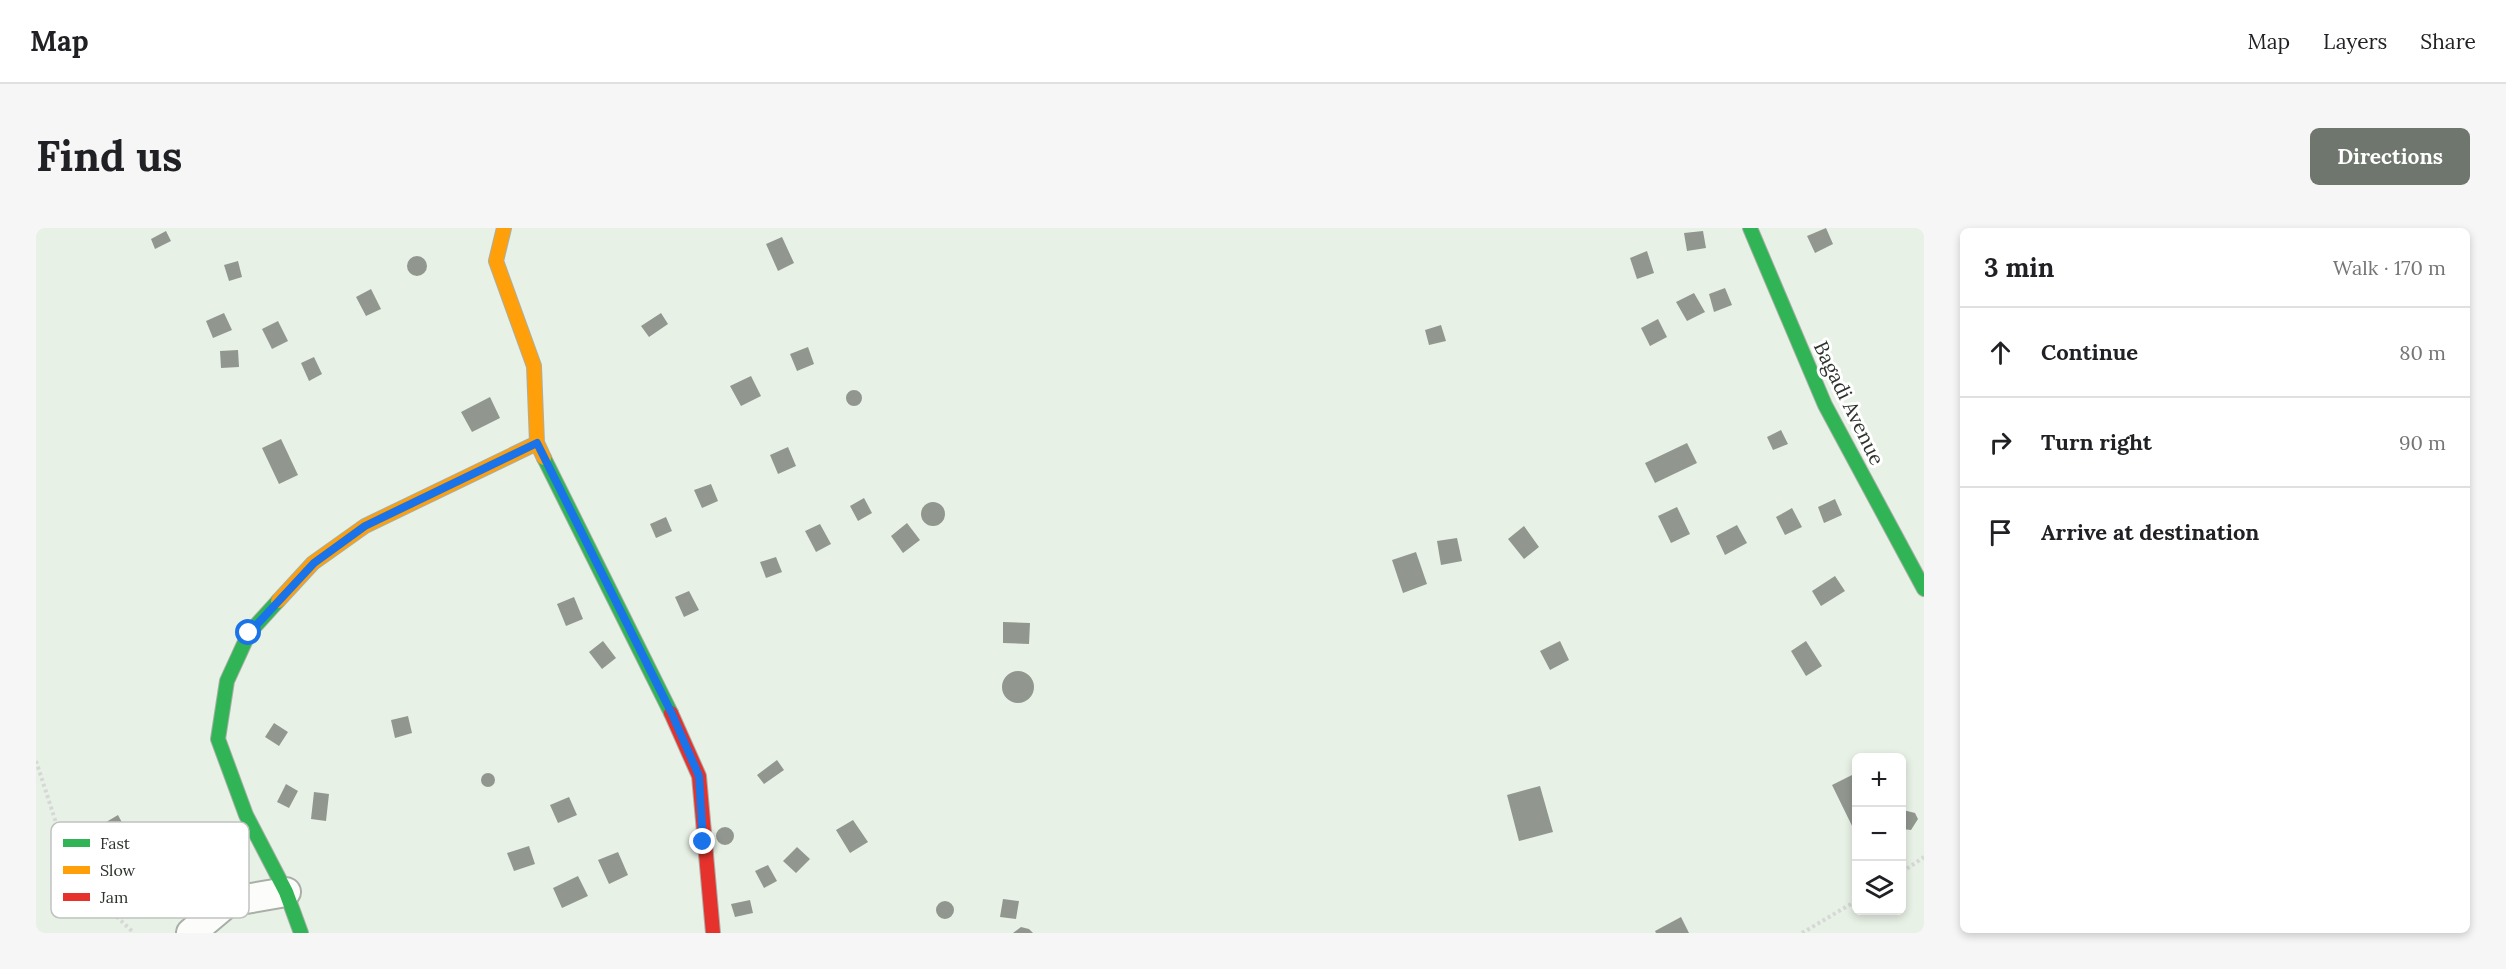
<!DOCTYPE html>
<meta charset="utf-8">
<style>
body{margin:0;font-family:Lora,serif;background:#f6f6f6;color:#202124}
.controls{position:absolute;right:18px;bottom:18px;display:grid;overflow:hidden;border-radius:9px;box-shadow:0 3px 9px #0003}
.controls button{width:54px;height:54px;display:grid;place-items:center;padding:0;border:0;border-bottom:2px solid #e0e0e0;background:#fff;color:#202124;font:30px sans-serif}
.stop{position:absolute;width:18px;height:18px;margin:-14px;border:4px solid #1a73e8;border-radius:50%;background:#fff}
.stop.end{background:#1a73e8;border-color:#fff;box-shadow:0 2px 6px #0008}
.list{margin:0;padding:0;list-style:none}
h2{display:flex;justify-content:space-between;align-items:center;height:78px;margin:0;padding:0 24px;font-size:26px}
h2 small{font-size:20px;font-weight:400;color:#757577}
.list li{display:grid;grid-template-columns:39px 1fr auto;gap:18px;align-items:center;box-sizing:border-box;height:90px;padding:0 24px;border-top:2px solid #e0e0e0}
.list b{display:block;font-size:22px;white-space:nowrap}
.list em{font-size:20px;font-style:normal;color:#757577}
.icon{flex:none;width:33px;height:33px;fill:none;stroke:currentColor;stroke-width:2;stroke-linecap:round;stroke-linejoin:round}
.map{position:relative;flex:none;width:1888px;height:705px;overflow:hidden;border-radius:9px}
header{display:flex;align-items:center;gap:36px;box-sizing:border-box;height:84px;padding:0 30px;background:#fff;border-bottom:2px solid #e0e0e0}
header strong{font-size:28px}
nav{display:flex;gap:33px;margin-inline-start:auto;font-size:21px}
.intro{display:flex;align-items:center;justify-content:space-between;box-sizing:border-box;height:144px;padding:0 36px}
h1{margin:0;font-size:42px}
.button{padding:15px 27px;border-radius:9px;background:#6e766d;color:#fff;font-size:21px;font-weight:700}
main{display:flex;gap:36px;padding:0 36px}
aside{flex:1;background:#fff;border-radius:9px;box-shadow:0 3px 9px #0003}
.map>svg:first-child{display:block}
.building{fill:#91978f}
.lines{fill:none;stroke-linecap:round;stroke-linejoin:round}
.street-casing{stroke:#a8afa7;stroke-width:32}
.fast-casing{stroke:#a8afa7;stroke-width:16}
.slow-casing{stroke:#a8afa7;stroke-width:16}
.jam-casing{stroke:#a8afa7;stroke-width:16}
.path{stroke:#d6d8d6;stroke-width:4;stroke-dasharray:3 3;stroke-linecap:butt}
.street{stroke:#fcfdfb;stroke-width:28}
.fast{stroke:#30b455;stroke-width:14}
.slow{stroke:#ff9f0a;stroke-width:14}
.jam{stroke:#e5322d;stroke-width:14}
.route{stroke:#1a73e8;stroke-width:8}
.labels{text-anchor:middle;stroke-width:6;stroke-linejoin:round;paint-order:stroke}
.street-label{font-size:20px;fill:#2d332c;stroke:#fff}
.key{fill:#fff;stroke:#c0c2c0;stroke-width:1.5}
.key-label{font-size:16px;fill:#2d332c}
</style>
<header>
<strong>Map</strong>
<nav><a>Map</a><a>Layers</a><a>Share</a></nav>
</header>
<div class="intro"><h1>Find us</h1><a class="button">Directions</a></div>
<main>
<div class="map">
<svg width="1888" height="705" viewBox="0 0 1888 705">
<rect width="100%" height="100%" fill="#e8f1e6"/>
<path class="building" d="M1790,0L1797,16L1779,25L1771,8Z
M130,3L135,13L119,21L115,11Z
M1667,3L1670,20L1651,23L1648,5Z
M746,9L758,35L742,43L730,16Z
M1611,23L1618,45L1601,51L1594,30Z
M371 38a10 10 0 1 1 20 0a10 10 0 1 1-20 0Z
M202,33L206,49L193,53L188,37Z
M1689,60L1696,77L1678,84L1673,66Z
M335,61L345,81L330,88L320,69Z
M1658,65L1669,84L1651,93L1640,74Z
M188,85L196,102L177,110L170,93Z
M625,85L632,96L613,109L605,98Z
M1622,91L1631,109L1614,118L1605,100Z
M242,93L252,113L236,121L226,101Z
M1405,97L1410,113L1393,117L1389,102Z
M772,119L778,136L761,143L754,126Z
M202,122L203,139L185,140L184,123Z
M278,129L286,146L273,153L265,135Z
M715,148L725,168L705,178L694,158Z
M810 170a8 8 0 1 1 16 0a8 8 0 1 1-16 0Z
M454,169L464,190L436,204L425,184Z
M1745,202L1752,216L1737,222L1731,209Z
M245,211L262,247L243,256L226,220Z
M1651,215L1661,235L1619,255L1609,235Z
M752,219L760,238L742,246L734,227Z
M675,256L682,273L666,280L658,262Z
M828,270L836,285L822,293L814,278Z
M1799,271L1806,287L1788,295L1782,279Z
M885 286a12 12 0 1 1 24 0a12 12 0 1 1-24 0Z
M1641,279L1654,306L1635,315L1622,288Z
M1756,280L1766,299L1749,307L1740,289Z
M630,289L636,303L620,310L614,296Z
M871,295L884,312L867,325L855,308Z
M784,296L795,316L780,324L769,303Z
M1701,297L1711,315L1689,327L1680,308Z
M1488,298L1503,319L1488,331L1472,311Z
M1421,310L1426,333L1405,337L1401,313Z
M1380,324L1391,356L1367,365L1356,332Z
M740,329L746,344L730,350L724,334Z
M1799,348L1809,363L1785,378L1776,363Z
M653,363L663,382L648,389L639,369Z
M538,369L547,391L530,398L521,376Z
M967,394L994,395L993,416L967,415Z
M567,413L580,430L566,441L553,424Z
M1524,413L1533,432L1514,442L1504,423Z
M1770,413L1786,438L1770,448L1755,423Z
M966 459a16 16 0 1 1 32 0a16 16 0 1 1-32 0Z
M372,488L376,505L359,510L355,492Z
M238,495L252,504L243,518L229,509Z
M741,532L748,542L728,556L721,547Z
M445 552a7 7 0 1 1 14 0a7 7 0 1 1-14 0Z
M1820,545V606L1796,557Z
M250,556L262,563L253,580L241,574Z
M1504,558L1517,604L1483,613L1471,567Z
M278,564L293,566L290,593L275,591Z
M533,569L541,587L522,595L514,577Z
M1867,582L1879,585L1882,591L1875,602L1866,601Z
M82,587L96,613L74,625L60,600Z
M817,592L832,614L814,625L800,602Z
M680 608a9 9 0 1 1 18 0a9 9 0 1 1-18 0Z
M493,618L499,636L478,643L471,625Z
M761,619L774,631L760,645L747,633Z
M582,624L592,647L573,656L562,632Z
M732,637L741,653L728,660L719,643Z
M542,648L552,668L526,680L517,660Z
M967,671L983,673L980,691L964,689Z
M714,672L717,685L699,689L695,676Z
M900 682a9 9 0 1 1 18 0a9 9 0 1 1-18 0Z
M1645,689L1653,705H1620L1619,703Z
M985,699L993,701L997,705H977Z"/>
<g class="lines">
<defs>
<path id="street" d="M155,705L192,674L250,664"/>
<path id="fast" d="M1714,0L1789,177L1888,361
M508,230L635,485
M242,373L213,405L191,453L182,511L210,587L250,664L265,705"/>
<path id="slow" d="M468,0L460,33L498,138L501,215L508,230
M242,373L277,335L329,298L501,215"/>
<path id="jam" d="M635,485L663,548L677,705"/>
</defs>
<use href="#street" class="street-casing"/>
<use href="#fast" class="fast-casing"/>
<use href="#slow" class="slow-casing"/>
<use href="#jam" class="jam-casing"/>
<path class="path" d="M0,533L37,647L98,705
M1866,644L1888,629
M1766,705L1820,673"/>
<use href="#street" class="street"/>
<use href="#fast" class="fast"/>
<use href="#slow" class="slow"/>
<use href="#jam" class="jam"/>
</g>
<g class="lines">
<path class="route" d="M213,405L278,335L329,298L501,215L636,486L663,548L667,614"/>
</g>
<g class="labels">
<g class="street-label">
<text transform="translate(1813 175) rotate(64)" y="7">Bagadi Avenue</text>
</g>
</g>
<rect x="15" y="594" width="198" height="96" rx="9" class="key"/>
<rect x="27" y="611" width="27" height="8" fill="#30b455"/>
<rect x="27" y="638" width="27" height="8" fill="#ff9f0a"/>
<rect x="27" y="665" width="27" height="8" fill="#e5322d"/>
<g class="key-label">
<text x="64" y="621">Fast</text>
<text x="64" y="648">Slow</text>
<text x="64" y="675">Jam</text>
</g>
</svg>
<div class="controls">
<button>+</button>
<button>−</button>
<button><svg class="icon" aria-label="layers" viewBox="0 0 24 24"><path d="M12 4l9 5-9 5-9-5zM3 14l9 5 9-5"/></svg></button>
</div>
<div class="stop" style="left:213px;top:405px"></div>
<div class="stop end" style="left:667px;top:614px"></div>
</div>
<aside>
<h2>3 min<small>Walk · 170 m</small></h2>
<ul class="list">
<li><svg class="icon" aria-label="ahead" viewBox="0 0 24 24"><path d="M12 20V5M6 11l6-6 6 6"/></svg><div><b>Continue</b></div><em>80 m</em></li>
<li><svg class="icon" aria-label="right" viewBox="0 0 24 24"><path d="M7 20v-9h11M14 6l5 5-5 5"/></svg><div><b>Turn right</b></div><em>90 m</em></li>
<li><svg class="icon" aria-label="arrive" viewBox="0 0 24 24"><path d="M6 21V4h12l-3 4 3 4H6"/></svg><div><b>Arrive at destination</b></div></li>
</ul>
</aside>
</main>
